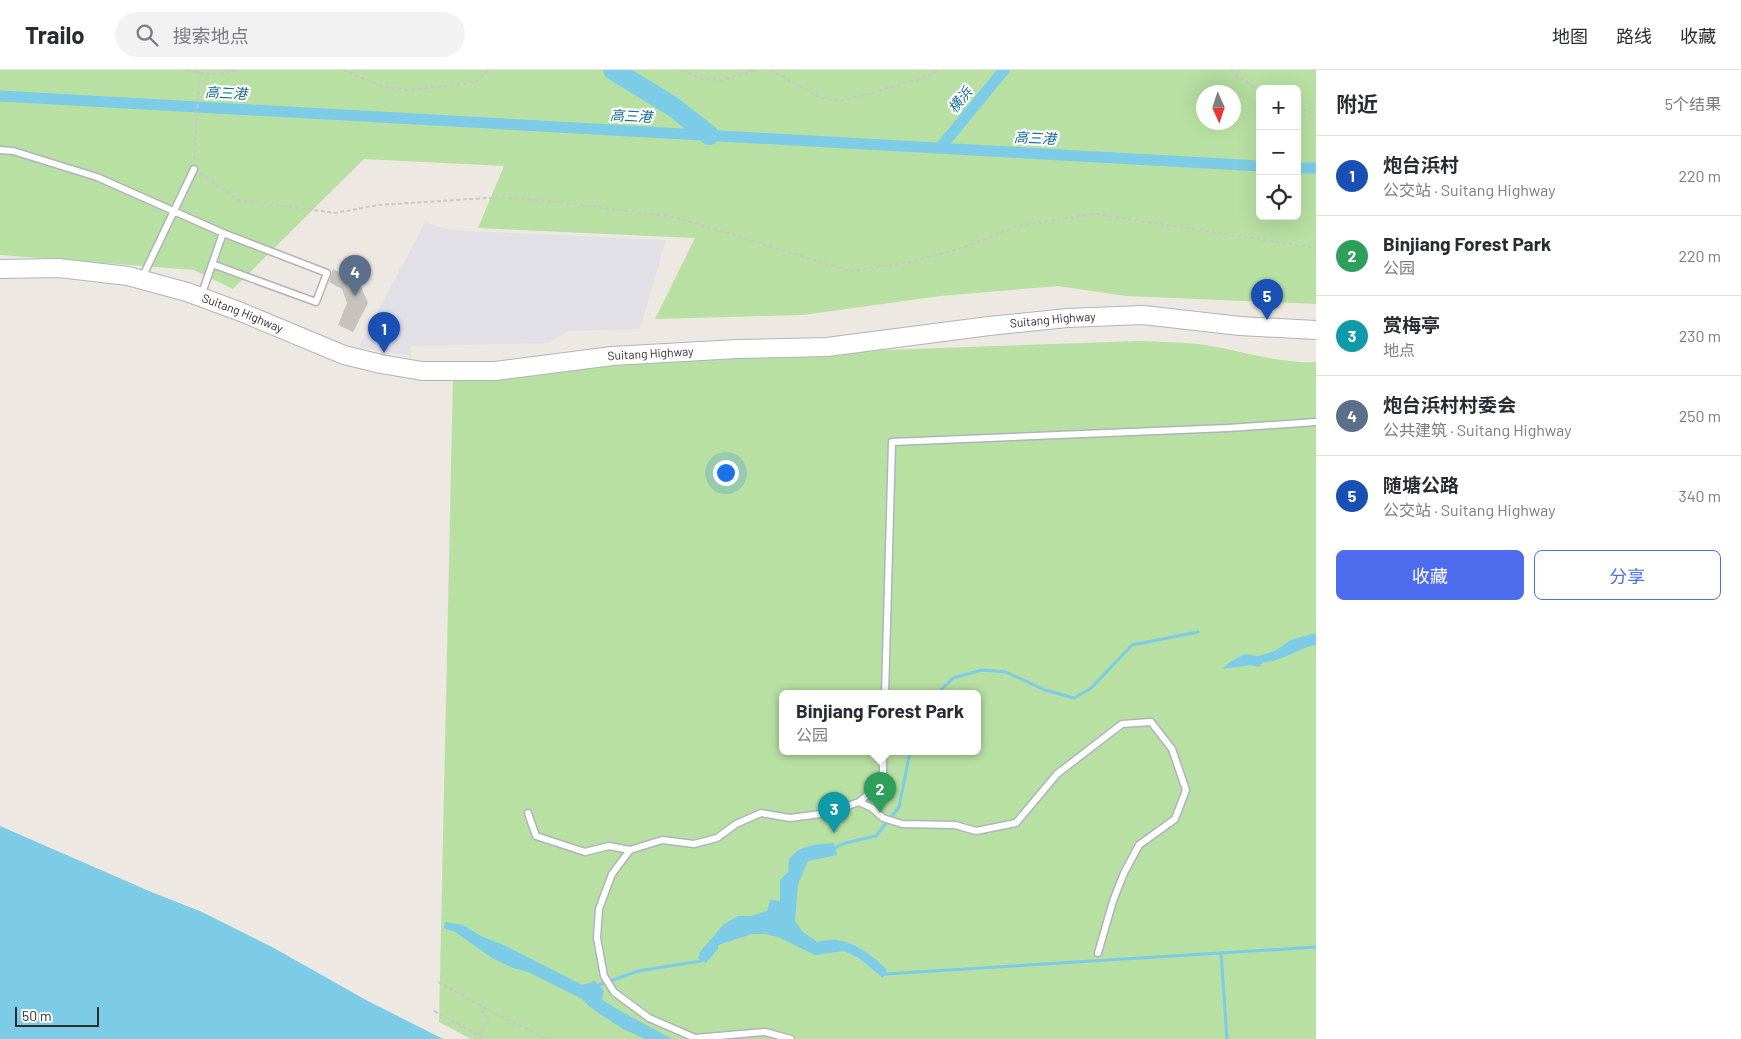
<!DOCTYPE html>
<html lang="zh">
<meta charset="utf-8">
<style>
body{margin:0;font-family:Barlow,"Noto Sans SC",sans-serif;background:#f2f2f3;color:#2b2b33}
.controls{position:absolute;right:15px;top:15px;display:grid;overflow:hidden;border-radius:8px;box-shadow:0 5px 20px #0002}
.controls button{width:45px;height:45px;display:grid;place-items:center;padding:0;border:0;border-bottom:1px solid #e1e1e2;background:#fff;color:#2b2b33;font:25px sans-serif}
.compass{position:absolute;left:1196px;top:15px;width:45px;height:45px;border-radius:50%;background:#fff;box-shadow:0 5px 20px #0002;rotate:177deg}
.scale{position:absolute;left:15px;bottom:12px;width:84px;box-sizing:border-box;padding-left:5px;border:2px solid #2d2d2d;border-top:0;font-size:14px;line-height:18px;white-space:nowrap;color:#2d2d2d;-webkit-text-stroke:4px #fff;paint-order:stroke}
.you{position:absolute;left:725px;top:402px;width:18px;height:18px;margin:-12px;border:4px solid #fff;border-radius:50%;background:#1a73e8;box-shadow:0 0 0 8px #1a73e833}
.badge{display:grid;place-items:center;width:32px;height:32px;border-radius:50%;background:#4d6cee;color:#fff;font-size:16px;font-weight:700}
.pin{position:absolute;translate:-50% -41px;filter:drop-shadow(0 1px 2px #0008)}
.pin::after{content:'';position:absolute;top:26px;width:18px;height:15px;background:inherit;clip-path:polygon(0 0,100% 0,50% 100%)}
.popup{position:absolute;left:779px;top:620px;width:202px;height:65px;box-sizing:border-box;display:grid;place-content:center;border-radius:8px;background:#fff;filter:drop-shadow(0 1px 4px #0005);font-size:16px;white-space:nowrap;color:#7c7c81}
.popup b{font-size:19px;color:#2b2b33}
.popup::after{content:'';position:absolute;left:50%;top:100%;margin-left:-10px;border:10px solid transparent;border-top-color:#fff}
.list{margin:0;padding:0;list-style:none}
h2{display:flex;justify-content:space-between;align-items:center;height:65px;margin:0;padding:0 20px;font-size:21px}
h2 small{font-size:16px;font-weight:400;color:#7c7c81}
.list li{display:grid;grid-template-columns:32px 1fr auto;gap:15px;align-items:center;box-sizing:border-box;height:80px;padding:0 20px;border-top:1px solid #e1e1e2}
.list b{display:block;font-size:19px;white-space:nowrap}
.list p{margin:0;font-size:16px;white-space:nowrap;color:#7c7c81}
.list em{font-size:16px;font-style:normal;color:#7c7c81}
.actions{display:flex;gap:10px;padding:15px 20px}
.actions a{flex:1;padding:11px 0;border:1px solid #4d6cee;border-radius:8px;text-align:center;font-size:18px;color:#4d6cee}
.actions .main{background:#4d6cee;color:#fff}
.icon{flex:none;width:28px;height:28px;fill:none;stroke:currentColor;stroke-width:2;stroke-linecap:round;stroke-linejoin:round}
.map{position:relative;flex:none;width:1316px;height:969px;overflow:hidden}
header{display:flex;align-items:center;gap:30px;box-sizing:border-box;height:70px;padding:0 25px;background:#fff;border-bottom:1px solid #e1e1e2}
header strong{font-size:24px}
nav{display:flex;gap:28px;margin-inline-start:auto;font-size:18px}
.search{width:350px;height:45px;background:#f2f2f3;display:flex;align-items:center;gap:12px;box-sizing:border-box;padding:0 18px;border-radius:28px;color:#7c7c81;font-size:19px}
main{display:flex}
aside{flex:1;background:#fff}
.map>svg:first-child{display:block}
.industrial{fill:#e2e0e7}
.green{fill:#b7e0a2;fill-rule:evenodd}
.water{fill:#7ccbe7}
.lines{fill:none;stroke-linecap:round;stroke-linejoin:round}
.stream{stroke:#7ccbe7;stroke-width:3}
.canal{stroke:#7ccbe7;stroke-width:11}
.river{stroke:#7ccbe7;stroke-width:20}
.building{fill:#c6c2bc}
.lane-casing{stroke:#b1b3bc;stroke-width:9}
.secondary-casing{stroke:#b1b3bc;stroke-width:20}
.path{stroke:#c8c8c8;stroke-width:2;stroke-dasharray:4 2.5;stroke-linecap:butt}
.lane{stroke:#fff;stroke-width:6}
.secondary{stroke:#fff;stroke-width:18}
.labels{text-anchor:middle;stroke-width:4.5;stroke-linejoin:round;paint-order:stroke}
.street-label{font-size:12px;fill:#2d2d2d;stroke:#fff}
.water-label{font-size:14px;font-style:italic;fill:#176c97;stroke:#fff}
</style>
<header>
<strong>Trailo</strong>
<div class="search"><svg class="icon" aria-label="search" viewBox="0 0 24 24"><circle cx="10" cy="10" r="6"/><path d="M15 15l6 6"/></svg>搜索地点</div>
<nav><a>地图</a><a>路线</a><a>收藏</a></nav>
</header>
<main>
<div class="map">
<svg width="1316" height="969" viewBox="0 0 1316 969">
<rect width="100%" height="100%" fill="#ede8e1"/>
<path class="industrial" d="M425,152L450,160L666,170L640,259L568,261L549,273L410,276L411,286L359,277Z"/>
<path class="green" d="M0,0H1316V234L1126,226L1058,216L940,226L803,245L655,249L695,168L478,158L504,96L364,89L233,219L194,200L0,185ZM1260,19H1297V146H1260ZM1204,22H1234V52H1204Z
M1140,271C1159,272 1178,272 1198,274C1237,279 1276,294 1316,292V969H471L439,952L453,307L565,291ZM782,624H978V682H782Z"/>
<path class="water" d="M1312,564H1316V575C1297,578 1283,592 1263,592L1259,597L1251,595L1222,599L1230,592L1245,584L1258,586L1275,581L1291,570Z
M0,756L149,821L202,842L272,877L366,930L443,969H0Z
M834,773L837,785L808,791L798,814L795,851L803,862L817,872C823,871 831,869 837,870C857,873 873,886 887,900L883,908L859,888L844,881L815,885L778,867L765,864H752L718,875V879L706,893L698,888L700,882L724,854L738,846H751L767,841L770,830L780,831V810L788,802C789,799 788,793 789,790C797,775 819,774 834,773Z
M445,852L463,855L481,866L506,876L582,915L595,911L604,921L602,930L624,943L672,969H645L623,959L591,938L582,929L528,902L513,898L492,888L455,862L444,858Z"/>
<g class="lines">
<path class="stream" d="M937,624L953,608L982,600L1006,602L1045,620L1074,628L1091,618L1132,575L1198,562
M835,778L845,773L876,766L899,737L910,682
M1221,883L1227,969
M885,904L1316,877
M599,915L638,901L701,891"/>
<path class="canal" d="M0,26L1260,96
M940,78L1004,0
M1297,98H1316"/>
<path class="river" d="M613,0L672,36L709,65"/>
</g>
<path class="building" d="M333,199L359,212L368,233L353,262L338,255L347,233L342,219L329,212Z"/>
<g class="lines">
<defs>
<path id="lane" d="M0,80L13,81L97,107L223,163
M142,208L194,99
M201,226L223,163L327,203L316,232L212,194
M885,624L892,372L1228,358L1316,352
M859,732L883,712V682
M528,743L536,766L585,782L609,776L630,780
M791,969L765,962L695,968L649,948L614,922L604,906L597,868L599,839L612,804L630,780L662,770L694,774L717,768L736,754L761,743L790,748L828,743L859,732L872,738L883,748L902,754L955,755L976,761L1016,753L1057,704L1122,654L1151,652L1172,679L1186,720L1175,749L1139,775L1124,803L1113,831L1098,883"/>
<g id="secondary">
<path id="s1" d="M0,199L59,198L128,206L187,222L241,242L344,285L381,294L422,301H495L612,286L737,279L827,277L989,256L1067,248L1143,245L1240,256L1316,260"/>
</g>
</defs>
<use href="#lane" class="lane-casing"/>
<use href="#secondary" class="secondary-casing"/>
<path class="path" d="M187,0C204,5 219,5 236,0
M343,0L383,17L407,20L463,14L477,11L489,0
M682,0L701,9L722,10L758,0
M770,0L822,28L840,31L867,24L929,6L938,0
M1230,0L1260,22
M1297,37L1316,44
M194,90L199,11L203,0
M200,103L239,130L335,143L379,135L503,127L576,134L678,148L850,201L912,192L964,177L1022,155L1095,144L1316,178
M438,912L492,942L547,969
M434,941L486,969
M479,965L489,949L483,942L484,938"/>
<use href="#lane" class="lane"/>
<use href="#secondary" class="secondary"/>
</g>
<g class="labels">
<g class="street-label">
<text dy="4" stroke="none"><textPath href="#s1" startOffset="249">Suitang Highway</textPath></text>
<text dy="4" stroke="none"><textPath href="#s1" startOffset="1072">Suitang Highway</textPath></text>
<text dy="4" stroke="none"><textPath href="#s1" startOffset="668">Suitang Highway</textPath></text>
</g>
<g class="water-label">
<text transform="translate(226 23) rotate(3)" y="5">高三港</text>
<text transform="translate(960 30) rotate(-51)" y="5">横浜</text>
<text transform="translate(631 46) rotate(3)" y="5">高三港</text>
<text transform="translate(1035 68) rotate(3)" y="5">高三港</text>
</g>
</g>
</svg>
<div class="controls">
<button>+</button>
<button>−</button>
<button><svg class="icon" aria-label="locate" viewBox="0 0 24 24"><circle cx="12" cy="12" r="6"/><path d="M12 2v4M12 18v4M2 12h4M18 12h4"/></svg></button>
</div>
<svg class="compass" viewBox="-18 -18 36 36"><path d="M0-13l5 13h-10z" fill="#e53935"/><path d="M0 13l5-13h-10z" fill="#7c7c81"/></svg>
<div class="scale">50 m</div>
<div class="you"></div>
<div class="pin badge" style="left:384px;top:283px;background:#1a4fb4">1</div>
<div class="pin badge" style="left:880px;top:743px;background:#2e9e5b">2</div>
<div class="popup"><b>Binjiang Forest Park</b>公园</div>
<div class="pin badge" style="left:834px;top:763px;background:#0f9aa8">3</div>
<div class="pin badge" style="left:355px;top:226px;background:#5c6f8a">4</div>
<div class="pin badge" style="left:1267px;top:250px;background:#1a4fb4">5</div>
</div>
<aside>
<h2>附近<small>5个结果</small></h2>
<ul class="list">
<li><span class="badge" style="background:#1a4fb4">1</span><div><b>炮台浜村</b><p>公交站 · Suitang Highway</p></div><em>220 m</em></li>
<li><span class="badge" style="background:#2e9e5b">2</span><div><b>Binjiang Forest Park</b><p>公园</p></div><em>220 m</em></li>
<li><span class="badge" style="background:#0f9aa8">3</span><div><b>赏梅亭</b><p>地点</p></div><em>230 m</em></li>
<li><span class="badge" style="background:#5c6f8a">4</span><div><b>炮台浜村村委会</b><p>公共建筑 · Suitang Highway</p></div><em>250 m</em></li>
<li><span class="badge" style="background:#1a4fb4">5</span><div><b>随塘公路</b><p>公交站 · Suitang Highway</p></div><em>340 m</em></li>
</ul>
<div class="actions"><a class="main">收藏</a><a>分享</a></div>
</aside>
</main>
